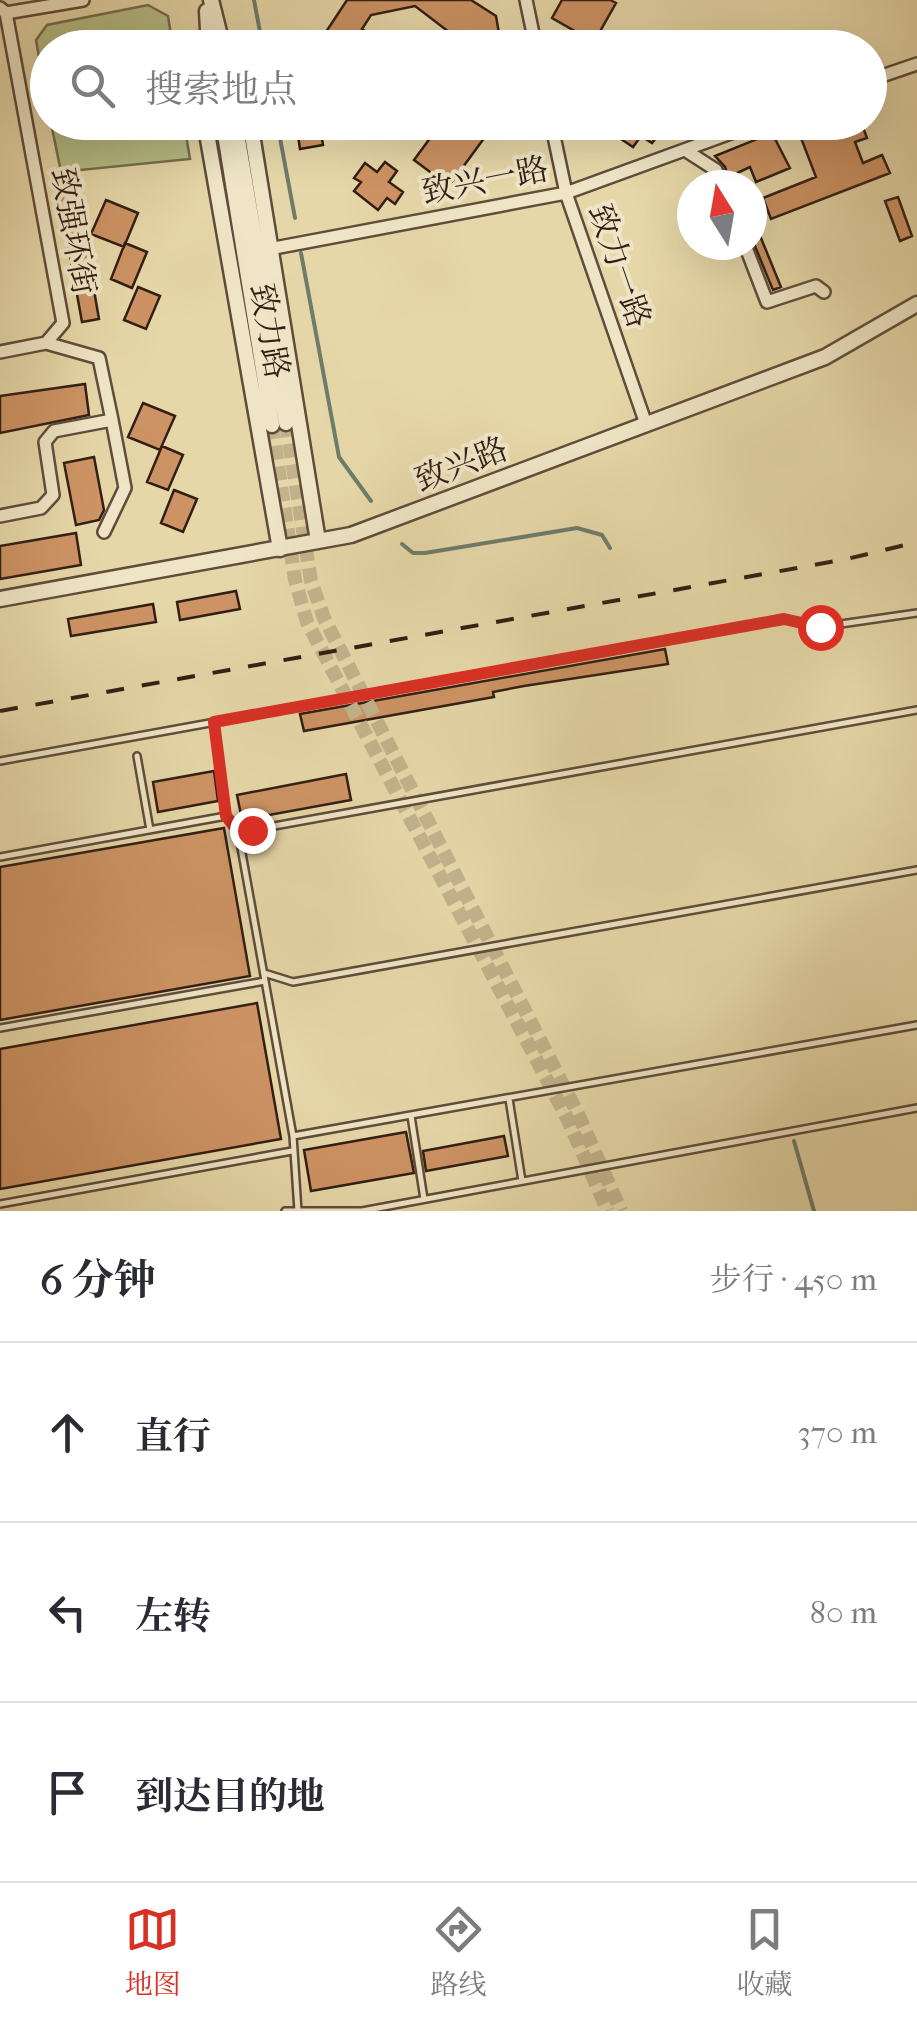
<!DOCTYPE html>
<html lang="zh">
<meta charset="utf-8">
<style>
body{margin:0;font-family:"IM FELL French Canon","Noto Serif SC",serif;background:#f7f7f7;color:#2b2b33}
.compass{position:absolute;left:677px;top:170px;width:90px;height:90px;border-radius:50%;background:#fff;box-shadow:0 10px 40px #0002;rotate:349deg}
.stop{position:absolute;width:30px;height:30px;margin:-22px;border:8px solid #d93025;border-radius:50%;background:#fff}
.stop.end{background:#d93025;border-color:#fff;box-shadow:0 2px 10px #0008}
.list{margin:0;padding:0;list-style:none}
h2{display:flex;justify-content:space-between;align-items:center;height:130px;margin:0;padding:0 40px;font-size:42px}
h2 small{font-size:32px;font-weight:400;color:#7c7c81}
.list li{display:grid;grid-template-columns:65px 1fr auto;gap:30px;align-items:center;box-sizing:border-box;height:180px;padding:0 40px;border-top:2px solid #e1e1e2}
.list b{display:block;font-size:38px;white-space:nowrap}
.list em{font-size:32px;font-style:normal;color:#7c7c81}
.icon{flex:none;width:55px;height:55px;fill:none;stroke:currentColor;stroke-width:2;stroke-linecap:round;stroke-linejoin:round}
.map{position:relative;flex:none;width:917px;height:1211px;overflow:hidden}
.search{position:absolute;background:#fff;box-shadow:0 10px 40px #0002;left:30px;right:30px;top:30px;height:110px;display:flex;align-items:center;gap:25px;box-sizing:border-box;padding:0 35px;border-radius:55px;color:#7c7c81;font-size:38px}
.sheet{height:670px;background:#fff}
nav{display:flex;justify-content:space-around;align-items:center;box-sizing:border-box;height:140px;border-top:2px solid #e1e1e2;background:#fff;font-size:28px;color:#7c7c81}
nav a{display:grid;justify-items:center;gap:5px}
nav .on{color:#d93025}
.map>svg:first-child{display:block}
.green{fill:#b7be86;stroke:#746e4e;stroke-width:2.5}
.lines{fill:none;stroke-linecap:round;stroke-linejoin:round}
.stream{stroke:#6e7c6c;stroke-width:4}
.building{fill:#cd9364;stroke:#321e15;stroke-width:2.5}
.tertiary-tunnel{stroke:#c2b28b;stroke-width:14;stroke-dasharray:14 7;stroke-linecap:butt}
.service-casing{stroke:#5f4c3a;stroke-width:10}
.minor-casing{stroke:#5f4c3a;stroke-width:16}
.tertiary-casing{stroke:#5f4c3a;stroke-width:19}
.service{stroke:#efe5c6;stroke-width:5}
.minor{stroke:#efe5c6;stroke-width:11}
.tertiary{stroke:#efe5c6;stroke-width:14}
.rail{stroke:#321e15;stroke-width:4;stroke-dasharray:18 18;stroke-linecap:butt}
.route{stroke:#d93025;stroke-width:12}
.labels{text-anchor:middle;stroke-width:8;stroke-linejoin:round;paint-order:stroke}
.street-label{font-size:32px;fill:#321e15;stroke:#efe5c6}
</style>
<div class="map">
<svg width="917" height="1211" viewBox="0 0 917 1211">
<rect width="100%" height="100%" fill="#e6d7a8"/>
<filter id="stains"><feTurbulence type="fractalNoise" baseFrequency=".002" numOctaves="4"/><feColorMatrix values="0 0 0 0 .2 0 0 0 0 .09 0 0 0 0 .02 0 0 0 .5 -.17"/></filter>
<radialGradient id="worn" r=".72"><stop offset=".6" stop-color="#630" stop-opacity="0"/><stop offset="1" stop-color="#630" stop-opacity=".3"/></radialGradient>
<path class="green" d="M148,5L168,16L173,47L48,48L47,102L36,40L47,25Z
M51,123H184L190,159L61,172Z"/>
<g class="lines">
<path class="stream" d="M254,0L263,48
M277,122L295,218
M301,253L339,457L371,501
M402,544L413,553H425L577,528L602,535L610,548
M794,1141L814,1211"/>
</g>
<path class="building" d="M347,0H471L496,16L501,45L470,48L415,6L371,15L362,29L373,37L365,48H331L334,42L324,35Z
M562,0H610L616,3L594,42L552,18Z
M296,122H319L323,145L300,149Z
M442,122H496L449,186L414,160Z
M628,122H651L648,126L659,134L652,143L641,136L633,147L618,137Z
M807,122H861L867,138L855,142L863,163L882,155L890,173L771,219L763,198L816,177L801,138L806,136L801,125Z
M772,133L790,168L756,182L750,167L735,174L739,185H731L725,167L715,156Z
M385,162L397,171L389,182L403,192L395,204L387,198L378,210L354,191L361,182L354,178L365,163L377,172Z
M76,186L99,319L82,322L58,189Z
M898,197L912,236L900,241L885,201Z
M106,200L138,213L124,247L91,234Z
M752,216L781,287L773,290L752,239Z
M125,243L147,252L132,288L111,279Z
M138,287L160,296L146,329L124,320Z
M85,384L89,415L0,433V396Z
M143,403L175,416L160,450L128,437Z
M162,446L183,455L168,490L147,482Z
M94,457L104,510L99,520L76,525L64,463Z
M174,490L197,499L183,532L161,523Z
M76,533L81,565L0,579V546Z
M236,591L240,609L180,620L177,602Z
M153,604L156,622L71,636L68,619Z
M665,649L668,664L524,686L493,692L494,697L304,731L300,714Z
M214,771L218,801L158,812L153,782Z
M346,774L351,800L242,820L237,795Z
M224,828L250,976L0,1020V867Z
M257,1003L281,1139L0,1189V1049Z
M406,1132L414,1173L311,1191L304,1150Z
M504,1136L508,1156L426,1171L423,1151Z"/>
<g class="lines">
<path class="tertiary-tunnel" d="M286,423L311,581L324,618L578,1114L621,1211
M272,425L295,580L307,622L567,1118L608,1211"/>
<defs>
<path id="service" d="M214,722L226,816
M137,756L150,830
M0,761L784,619L820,627L917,613
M238,831L293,1136L298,1211
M0,857L226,816L238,831L252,830L917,710
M264,973L293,982L917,870
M0,1028L265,981
M509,1099L522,1181
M411,1116L424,1199
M293,1136L917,1025
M0,1204L292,1151
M285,1211H362L917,1108"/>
<path id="minor" d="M526,0L536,48
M0,8L6,13L63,323L46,343
M6,13L83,0
M870,80L917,64
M551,122L566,193L646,424
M688,152L716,170L722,185
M745,245L767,302L816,286L824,292
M269,249L566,193L761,122
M0,352L46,343L99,358L112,420
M0,516L41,508L53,495L45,442L54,431L112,420L125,488L104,532"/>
<path id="tertiary" d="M211,0L223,48
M207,11L209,48
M205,122L280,549
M223,122L272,425
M235,122L286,423
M250,122L318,541
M0,599L351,535L825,357L917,304"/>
</defs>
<use href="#service" class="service-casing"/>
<use href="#minor" class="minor-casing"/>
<use href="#tertiary" class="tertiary-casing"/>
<use href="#service" class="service"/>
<use href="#minor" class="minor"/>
<use href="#tertiary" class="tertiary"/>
<path class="rail" d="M0,711L847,559L917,542"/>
</g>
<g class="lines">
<path class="route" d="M252,830L238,831L226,816L214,722L784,619L820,627"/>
</g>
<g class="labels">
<g class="street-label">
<text transform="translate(485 180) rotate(-11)" y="11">致兴一路</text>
<text transform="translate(74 231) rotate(80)" y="11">致强环街</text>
<text transform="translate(620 266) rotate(71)" y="11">致力一路</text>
<text transform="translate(270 331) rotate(80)" y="11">致力路</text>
<text transform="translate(461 464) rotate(-21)" y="11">致兴路</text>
</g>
</g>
<rect width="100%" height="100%" filter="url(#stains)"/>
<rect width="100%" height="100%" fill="url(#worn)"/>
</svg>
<svg class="compass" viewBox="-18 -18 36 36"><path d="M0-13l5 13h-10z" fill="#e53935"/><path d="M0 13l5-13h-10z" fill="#7c7c81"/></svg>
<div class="stop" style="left:820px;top:627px"></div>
<div class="stop end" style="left:252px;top:830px"></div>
<div class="search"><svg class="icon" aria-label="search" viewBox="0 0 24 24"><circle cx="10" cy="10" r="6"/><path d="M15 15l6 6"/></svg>搜索地点</div>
</div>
<section class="sheet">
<h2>6 分钟<small>步行 · 450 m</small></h2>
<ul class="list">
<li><svg class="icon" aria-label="ahead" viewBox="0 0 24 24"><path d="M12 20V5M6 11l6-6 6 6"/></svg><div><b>直行</b></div><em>370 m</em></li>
<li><svg class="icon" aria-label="left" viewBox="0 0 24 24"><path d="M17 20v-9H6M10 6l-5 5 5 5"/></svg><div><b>左转</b></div><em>80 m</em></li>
<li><svg class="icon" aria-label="arrive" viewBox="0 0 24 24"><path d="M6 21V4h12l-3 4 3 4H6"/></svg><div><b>到达目的地</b></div></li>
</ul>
</section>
<nav>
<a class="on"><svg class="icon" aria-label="map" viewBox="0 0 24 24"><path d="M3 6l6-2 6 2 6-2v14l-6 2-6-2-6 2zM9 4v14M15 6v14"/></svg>地图</a>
<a><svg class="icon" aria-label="directions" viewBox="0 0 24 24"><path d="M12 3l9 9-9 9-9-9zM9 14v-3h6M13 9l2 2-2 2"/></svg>路线</a>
<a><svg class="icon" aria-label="saved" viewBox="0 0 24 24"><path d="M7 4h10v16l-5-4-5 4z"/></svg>收藏</a>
</nav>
